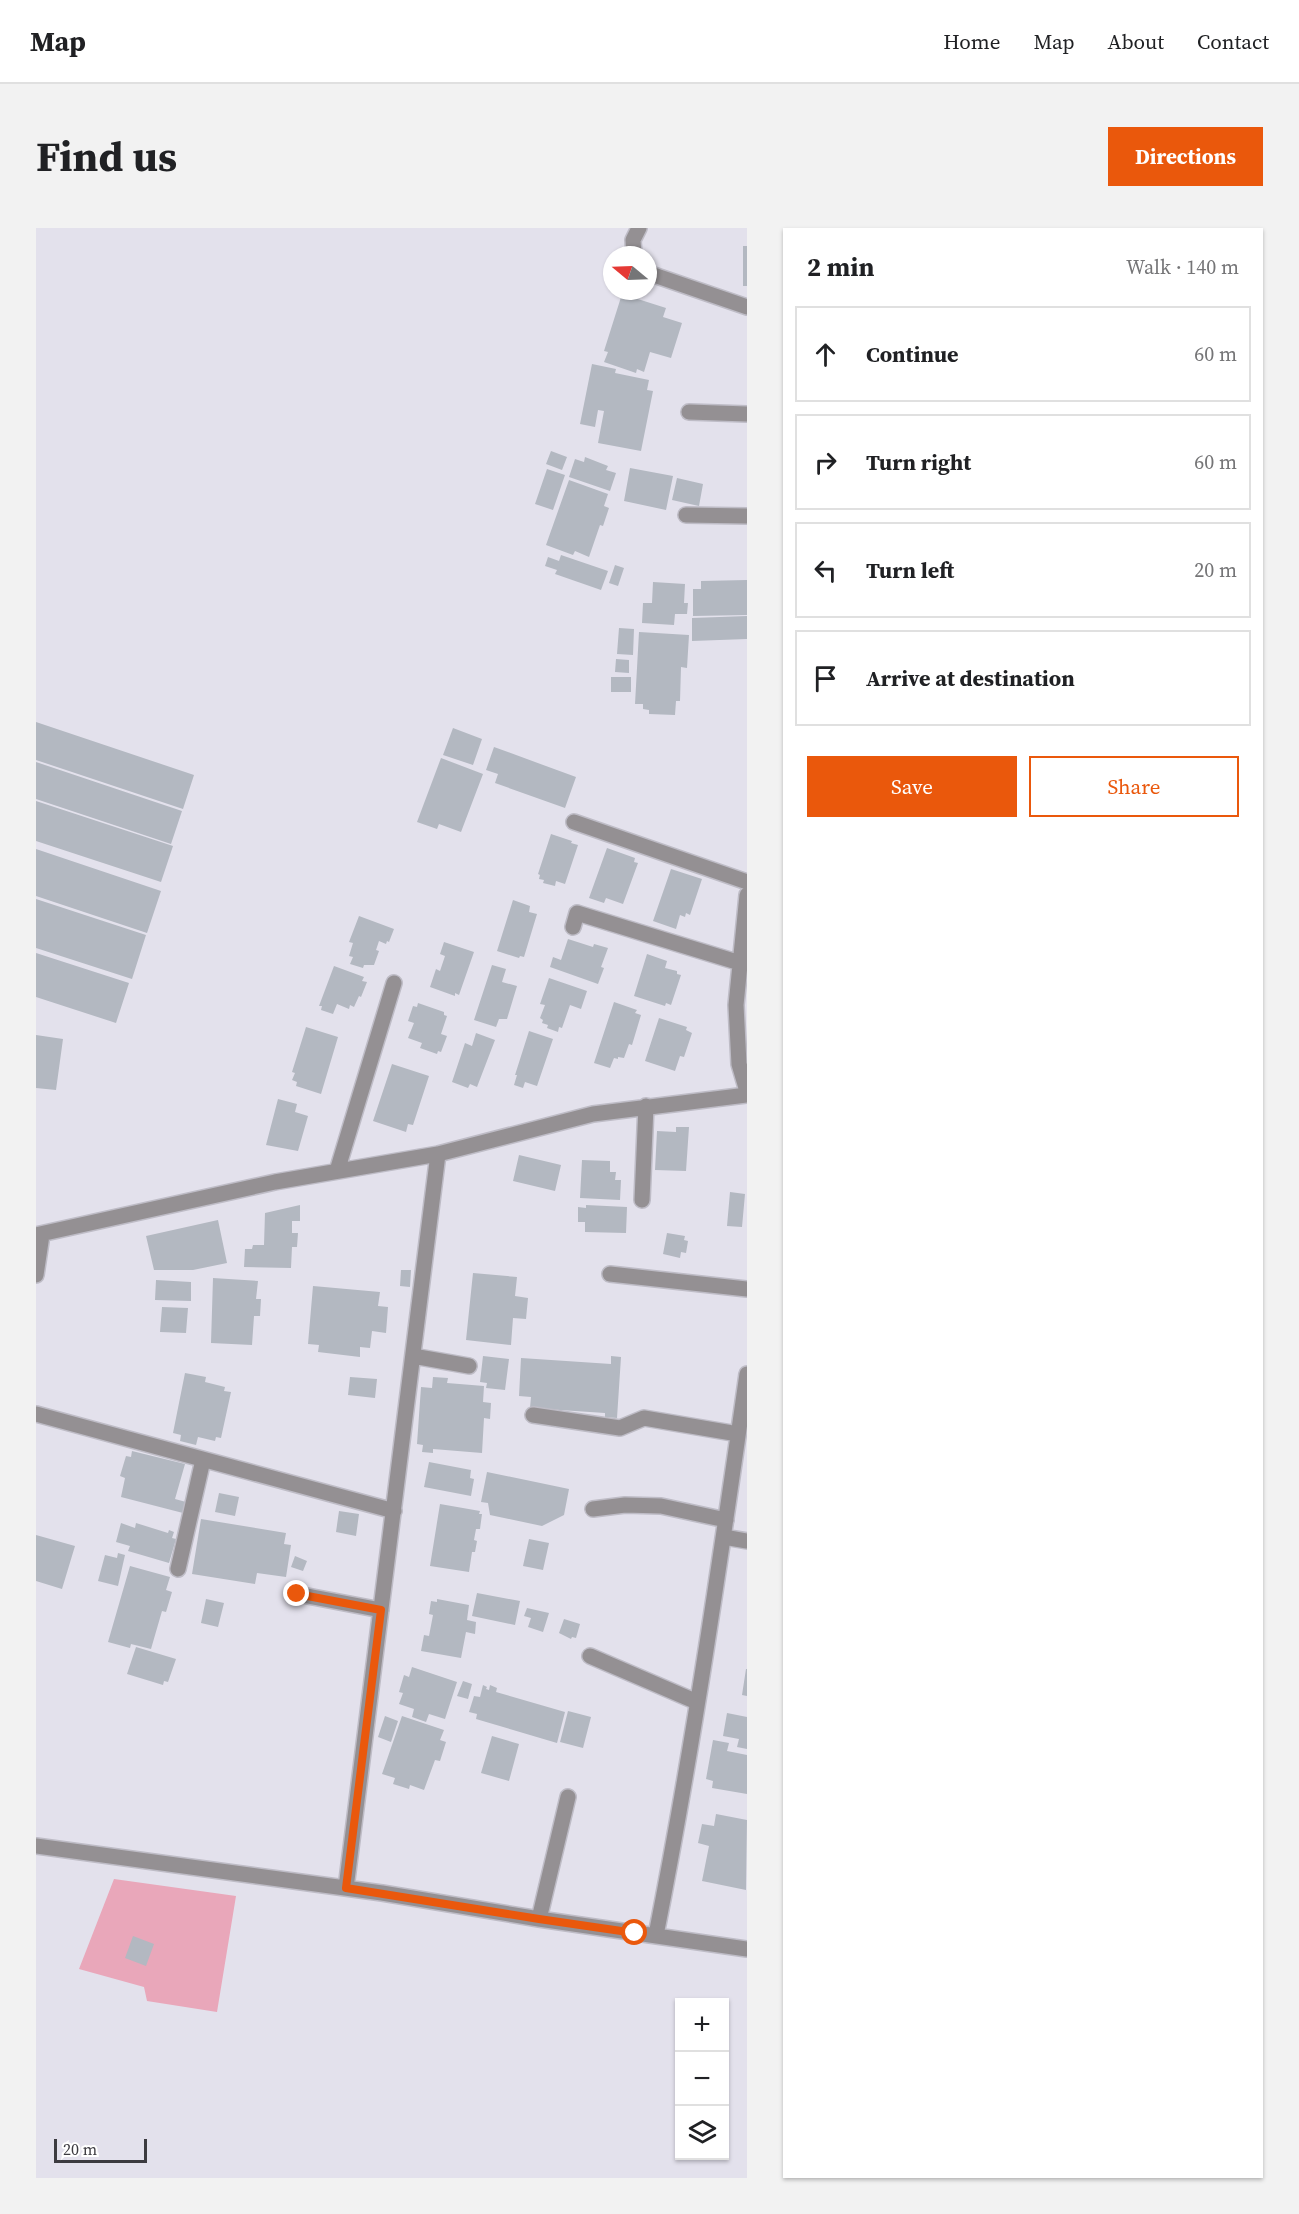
<!DOCTYPE html>
<meta charset="utf-8">
<style>
body{margin:0;font-family:"Source Serif 4",serif;background:#f2f2f2;color:#202124}
.controls{position:absolute;right:18px;bottom:18px;display:grid;overflow:hidden;border-radius:0px;box-shadow:0 2px 4px #0004}
.controls button{width:54px;height:54px;display:grid;place-items:center;padding:0;border:0;border-bottom:2px solid #e0e0e0;background:#fff;color:#202124;font:30px sans-serif}
.compass{position:absolute;left:567px;top:18px;width:54px;height:54px;border-radius:50%;background:#fff;box-shadow:0 2px 4px #0004;rotate:289deg}
.scale{position:absolute;left:18px;bottom:15px;width:93px;box-sizing:border-box;padding-left:6px;border:3px solid #3c3b40;border-top:0;font-size:16px;line-height:21px;white-space:nowrap;color:#3c3b40;-webkit-text-stroke:4px #fff;paint-order:stroke}
.stop{position:absolute;width:18px;height:18px;margin:-14px;border:4px solid #ea580c;border-radius:50%;background:#fff}
.stop.end{background:#ea580c;border-color:#fff;box-shadow:0 2px 6px #0008}
.list{margin:0;padding:0;list-style:none}
h2{display:flex;justify-content:space-between;align-items:center;height:78px;margin:0;padding:0 24px;font-size:26px}
h2 small{font-size:20px;font-weight:400;color:#757577}
.list li{display:grid;grid-template-columns:39px 1fr auto;gap:18px;align-items:center;box-sizing:border-box;height:96px;margin:0 12px 12px;padding:0 12px;border:2px solid #e0e0e0;border-radius:0px}
.list b{display:block;font-size:22px;white-space:nowrap}
.list em{font-size:20px;font-style:normal;color:#757577}
.actions{display:flex;gap:12px;padding:18px 24px}
.actions a{flex:1;padding:14px 0;border:2px solid #ea580c;border-radius:0px;text-align:center;font-size:21px;color:#ea580c}
.actions .main{background:#ea580c;color:#fff}
.icon{flex:none;width:33px;height:33px;fill:none;stroke:currentColor;stroke-width:2;stroke-linecap:round;stroke-linejoin:round}
.map{position:relative;flex:none;width:711px;height:1950px;overflow:hidden;border-radius:0px}
header{display:flex;align-items:center;gap:36px;box-sizing:border-box;height:84px;padding:0 30px;background:#fff;border-bottom:2px solid #e0e0e0}
header strong{font-size:28px}
nav{display:flex;gap:33px;margin-inline-start:auto;font-size:21px}
.intro{display:flex;align-items:center;justify-content:space-between;box-sizing:border-box;height:144px;padding:0 36px}
h1{margin:0;font-size:42px}
.button{padding:15px 27px;border-radius:0px;background:#ea580c;color:#fff;font-size:21px;font-weight:700}
main{display:flex;gap:36px;padding:0 36px}
aside{flex:1;background:#fff;border-radius:0px;box-shadow:0 2px 4px #0004}
.map>svg:first-child{display:block}
.green{fill:#e9a7ba}
.building{fill:#b3b8c1}
.lines{fill:none;stroke-linecap:round;stroke-linejoin:round}
.minor-casing{stroke:#bebcc6;stroke-width:18}
.minor{stroke:#949093;stroke-width:15}
.route{stroke:#ea580c;stroke-width:8}
</style>
<header>
<strong>Map</strong>
<nav><a>Home</a><a>Map</a><a>About</a><a>Contact</a></nav>
</header>
<div class="intro"><h1>Find us</h1><a class="button">Directions</a></div>
<main>
<div class="map">
<svg width="711" height="1950" viewBox="0 0 711 1950">
<rect width="100%" height="100%" fill="#e3e1ec"/>
<path class="green" d="M78,1651L200,1668L181,1784L111,1773L108,1759L43,1741Z"/>
<path class="building" d="M707,18H711V58H707Z
M586,66L630,80L627,89L646,95L635,130L614,124L608,144L601,141L600,145L568,134L572,124L568,123Z
M556,136L580,141L579,145L613,152L611,162L617,163L605,223L562,215L568,183L562,182L559,199L544,196Z
M515,223L531,229L526,242L510,236Z
M549,229L572,238L570,242L580,245L574,263L533,249L539,231L548,234Z
M594,240L637,248L630,282L588,273Z
M511,241L529,247L517,282L499,276Z
M641,250L667,256L663,278L636,272Z
M533,252L572,266L568,278L573,280L567,298L564,297L553,329L539,323L537,327L510,317Z
M525,327L572,343L565,362L519,346L521,342L509,338L512,329L523,333Z
M579,337L588,340L582,358L573,355Z
M711,352V387L657,388V361H665V353Z
M617,354L649,356L648,375H652L651,386H639L638,397L606,395L607,375H616Z
M711,388V411L656,413V390Z
M583,400L598,401L597,427L581,426Z
M603,404L653,407L651,440L645,439L644,473H640L639,487L613,486V482L607,481V476H599Z
M580,431L593,432V445L579,444Z
M575,449H595V464H575Z
M0,494L158,547L147,581L0,532Z
M417,500L446,511L437,537L407,527Z
M458,519L540,549L529,580L459,555L462,546L450,542Z
M405,530L447,546L425,604L403,596L401,601L381,594Z
M0,534L146,583L135,616L0,571Z
M0,573L137,618L125,654L0,613Z
M515,606L536,613L535,615L542,617L529,656L520,653L519,658L507,655L508,652L503,651L504,647L502,646Z
M571,620L599,630L598,634L602,635L587,676L570,670L568,675L553,670Z
M0,621L125,663L111,705L0,668Z
M635,641L666,651L654,687L650,685L649,689L644,687L640,701L617,693Z
M0,671L110,707L96,751L0,720Z
M477,672L494,678L493,684L501,686L488,729L484,728L483,730L461,723Z
M323,688L358,701L353,714L351,713L350,716L343,713L340,722L343,723L338,737H328L327,740L314,736L317,729L313,728L317,715L313,714Z
M532,711L557,719L558,716L572,720L565,739L568,740L562,756L514,739L517,729L525,732Z
M408,714L438,724L423,767L419,765V768L394,759L400,741L404,743L409,728L404,726Z
M0,725L93,755L80,795L0,769Z
M611,726L631,733L629,740L641,743V746L645,747L635,777L630,775L629,778L598,768Z
M456,737L470,741L466,754L481,758L471,791H463L460,799L438,792Z
M298,738L328,749L326,753L331,754L325,769L323,768L318,779L314,777L313,781L301,776L297,786L285,782L286,778H283Z
M513,750L551,763L545,781L534,777L526,800L523,799L522,804L511,800L512,797L506,795L507,792L504,790L509,777L504,776Z
M578,774L601,782L599,785L605,787L596,817L593,816L588,830L582,829V831L578,830L574,840L558,835Z
M382,775L408,784V787L411,788L405,806L411,808L405,824L402,823L401,826L384,820L386,815L372,810L378,795L372,793L377,778L381,779Z
M623,790L651,799L650,802L656,805L648,829L644,828L639,843L609,833Z
M270,799L302,809L285,866L260,858L261,854L256,852L259,845L256,844Z
M493,803L517,811L501,858L489,854L487,860L478,857L481,847H479Z
M440,805L459,812L441,859L434,856L432,860L416,854L429,815L436,818Z
M0,807L27,811L20,862L0,860Z
M356,836L393,848L377,897L372,896L370,904L337,893Z
M242,871L261,876L259,884L272,888L262,923L230,917Z
M640,899H653L650,943L619,942L621,903L640,904Z
M483,927L525,937L519,963L477,953Z
M546,932L574,933V944H580L579,952H585L584,972L544,970Z
M694,964L709,966L706,999L691,998Z
M264,977V993H256V1005H262L261,1019H256L255,1040L208,1039L209,1021H216L217,1017H228L229,985Z
M550,977L591,979L590,1005L549,1004V994H542V979L550,980Z
M182,992L191,1035L157,1042H118L110,1008Z
M631,1005L649,1008L648,1012L652,1013L650,1025L645,1024L644,1030L627,1026Z
M365,1042H375L374,1059L364,1058Z
M437,1045L481,1049L479,1068L492,1070L490,1091L477,1090L475,1117L430,1112Z
M177,1050L222,1053L220,1071H225L224,1088H218L216,1117L175,1115Z
M120,1052L155,1054V1073L119,1072Z
M277,1058L344,1064L342,1078L352,1079L350,1105L336,1103L334,1120L324,1119V1129L282,1124L283,1117L272,1116Z
M126,1079L152,1080L150,1105L124,1104Z
M447,1128L473,1131L469,1162L450,1160L451,1155L444,1154Z
M575,1128L585,1129L581,1190L569,1189V1185L494,1180L495,1169L483,1168L485,1130L575,1136Z
M149,1145L170,1149L169,1154L189,1159L188,1163L195,1164L185,1210L180,1209L179,1213L162,1209L160,1217L144,1213L145,1207L137,1205Z
M314,1149L341,1151L339,1170L312,1167Z
M397,1149L412,1150L411,1155L448,1158L447,1174L455,1175L454,1191L448,1190L446,1225L397,1221V1225L386,1224L387,1217L381,1216L385,1159L396,1160Z
M96,1223L149,1236L139,1271L150,1274L147,1285L85,1269L89,1250L84,1248L90,1228L95,1229Z
M393,1234L435,1242L434,1250L438,1251L435,1268L388,1259Z
M451,1244L533,1261L528,1287L506,1298L454,1287L452,1275L445,1274Z
M183,1265L203,1269L199,1288L179,1284Z
M404,1276L444,1283L443,1286H446L444,1301H440L438,1312L441,1313L439,1324H436L433,1344L394,1338Z
M303,1283L323,1286L320,1308L300,1304Z
M165,1291L250,1305L248,1316L255,1317L250,1349L221,1345L219,1356L156,1346Z
M85,1295L99,1300L100,1295L132,1305L133,1302L138,1304L136,1310L140,1311L133,1335L92,1323L94,1318L80,1314Z
M0,1307L39,1318L26,1361L0,1353Z
M493,1311L513,1315L507,1342L487,1338Z
M82,1325L89,1327L82,1358L62,1353L69,1327L81,1330Z
M259,1328L271,1333L267,1343L255,1339Z
M94,1338L134,1349L130,1362L136,1364L130,1384L126,1383L115,1421L95,1416L94,1420L72,1414Z
M441,1365L484,1373L479,1397L436,1388Z
M170,1371L188,1375L182,1399L165,1395Z
M401,1371L433,1377L431,1392L440,1394L439,1406L430,1404L425,1430L385,1423L388,1407L393,1408L397,1387L393,1386L395,1373L401,1374Z
M491,1380L513,1385L507,1404L492,1399L495,1390L488,1388Z
M528,1391L544,1396L540,1410L536,1409L535,1411L523,1405Z
M100,1419L140,1431L132,1454L128,1453L127,1457L91,1446Z
M376,1439L421,1454L409,1491L393,1486L390,1494L376,1489L378,1481L363,1476L367,1465L363,1464L368,1447L373,1449Z
M710,1441H711V1468L706,1467Z
M427,1453L436,1456L432,1471L421,1468Z
M447,1457L451,1459L450,1461L453,1462L454,1457L461,1460L460,1464L529,1484L521,1515L440,1491L441,1486L433,1484L438,1468L444,1469Z
M532,1483L555,1489L547,1520L524,1514Z
M691,1485L711,1489V1521L701,1519L703,1511L687,1508Z
M349,1488L362,1493L355,1514L342,1509Z
M366,1488L408,1502L404,1512L410,1514L404,1533L399,1532L388,1562L374,1557L373,1561L357,1556L359,1550L346,1546Z
M456,1508L483,1516L473,1553L445,1545Z
M677,1512L693,1515L691,1523L711,1527V1566L676,1560L677,1553L670,1551Z
M680,1586L711,1592L710,1662L666,1653L673,1618L662,1615L666,1596L678,1598Z
M97,1708L118,1716L110,1738L89,1730Z"/>
<g class="lines">
<defs>
<path id="minor" d="M598,27L597,12L603,0
M612,45L711,79
M653,184L711,186
M650,287L711,288
M538,594L711,654
M711,667L700,777L703,836L711,863
M537,699L541,685L704,735
M301,943L358,755
M606,972L610,878
M0,1007L239,954L402,926L557,886L711,867
M574,1046L711,1061
M0,1047L6,1007
M377,1128L433,1138
M0,1186L358,1283
M497,1187L584,1200L608,1190L702,1206
M557,1281L589,1277L625,1278L690,1292
M688,1309L711,1313
M142,1341L167,1232
M261,1366L345,1382
M554,1428L661,1474
M0,1618L346,1665L503,1691L711,1721
M310,1660L402,926
M503,1691L532,1569
M620,1707C657,1521 684,1333 711,1146"/>
</defs>
<use href="#minor" class="minor-casing"/>
<use href="#minor" class="minor"/>
</g>
<g class="lines">
<path class="route" d="M261,1366L345,1382L310,1660L503,1691L599,1705"/>
</g>
</svg>
<div class="controls">
<button>+</button>
<button>−</button>
<button><svg class="icon" aria-label="layers" viewBox="0 0 24 24"><path d="M12 4l9 5-9 5-9-5zM3 14l9 5 9-5"/></svg></button>
</div>
<svg class="compass" viewBox="-18 -18 36 36"><path d="M0-13l5 13h-10z" fill="#e53935"/><path d="M0 13l5-13h-10z" fill="#757577"/></svg>
<div class="scale">20 m</div>
<div class="stop" style="left:599px;top:1705px"></div>
<div class="stop end" style="left:261px;top:1366px"></div>
</div>
<aside>
<h2>2 min<small>Walk · 140 m</small></h2>
<ul class="list">
<li><svg class="icon" aria-label="ahead" viewBox="0 0 24 24"><path d="M12 20V5M6 11l6-6 6 6"/></svg><div><b>Continue</b></div><em>60 m</em></li>
<li><svg class="icon" aria-label="right" viewBox="0 0 24 24"><path d="M7 20v-9h11M14 6l5 5-5 5"/></svg><div><b>Turn right</b></div><em>60 m</em></li>
<li><svg class="icon" aria-label="left" viewBox="0 0 24 24"><path d="M17 20v-9H6M10 6l-5 5 5 5"/></svg><div><b>Turn left</b></div><em>20 m</em></li>
<li><svg class="icon" aria-label="arrive" viewBox="0 0 24 24"><path d="M6 21V4h12l-3 4 3 4H6"/></svg><div><b>Arrive at destination</b></div></li>
</ul>
<div class="actions"><a class="main">Save</a><a>Share</a></div>
</aside>
</main>
